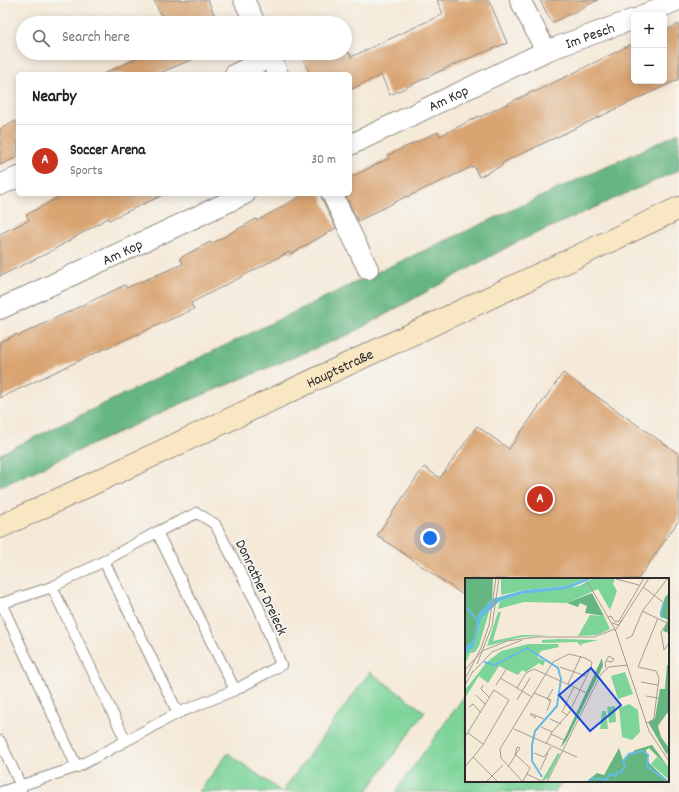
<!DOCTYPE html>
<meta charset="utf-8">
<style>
body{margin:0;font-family:Dekko,sans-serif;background:#f2f2f2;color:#222}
.controls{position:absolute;right:12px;top:12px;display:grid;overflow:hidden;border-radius:6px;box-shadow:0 2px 10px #0003}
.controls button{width:36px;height:36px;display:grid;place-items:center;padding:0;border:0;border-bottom:1px solid #e0e0e0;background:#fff;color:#222;font:20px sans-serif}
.you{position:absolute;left:430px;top:538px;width:14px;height:14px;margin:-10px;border:3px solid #fff;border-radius:50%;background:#1a73e8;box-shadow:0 0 0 6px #1a73e833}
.badge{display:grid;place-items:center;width:26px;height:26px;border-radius:50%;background:#c8321e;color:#fff;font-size:13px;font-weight:700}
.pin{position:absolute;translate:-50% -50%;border:2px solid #fff;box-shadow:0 1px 4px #0006}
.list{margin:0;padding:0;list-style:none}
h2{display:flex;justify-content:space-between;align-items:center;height:52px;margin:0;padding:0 16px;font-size:17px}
h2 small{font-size:13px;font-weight:400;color:#767676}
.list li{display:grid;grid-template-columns:26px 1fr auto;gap:12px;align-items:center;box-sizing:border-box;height:72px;padding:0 16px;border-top:1px solid #e0e0e0}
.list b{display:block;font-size:15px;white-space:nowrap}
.list p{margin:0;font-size:13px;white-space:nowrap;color:#767676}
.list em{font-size:13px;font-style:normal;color:#767676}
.icon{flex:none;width:22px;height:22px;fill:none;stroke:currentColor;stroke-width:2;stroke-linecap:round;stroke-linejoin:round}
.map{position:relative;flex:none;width:679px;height:792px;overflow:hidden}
.search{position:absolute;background:#fff;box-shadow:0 2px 10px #0003;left:16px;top:16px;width:336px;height:44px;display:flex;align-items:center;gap:10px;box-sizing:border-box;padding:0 14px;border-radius:22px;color:#767676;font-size:15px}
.panel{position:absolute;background:#fff;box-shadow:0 2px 10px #0003;left:16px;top:72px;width:336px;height:124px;border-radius:6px}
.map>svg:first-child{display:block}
.green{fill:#7dd499;stroke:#548062}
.forest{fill:#66b681;stroke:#487056}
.building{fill:#d9a472}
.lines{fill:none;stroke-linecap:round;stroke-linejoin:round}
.service-casing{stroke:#908a82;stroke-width:12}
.minor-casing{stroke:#908a82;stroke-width:22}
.secondary-casing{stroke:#908a82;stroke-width:24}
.service{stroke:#fff;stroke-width:10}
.minor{stroke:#fff;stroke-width:20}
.secondary{stroke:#f9e7c3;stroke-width:22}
.labels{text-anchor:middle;stroke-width:3.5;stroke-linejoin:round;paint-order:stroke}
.street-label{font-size:15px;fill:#2b2b2b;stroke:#f6f6f2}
.inset-river{fill:none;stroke:#65bbe2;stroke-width:2}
.inset-road{fill:none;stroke:#a49d93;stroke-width:1}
.view{fill:#1d4ed8;fill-opacity:0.15;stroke:#1d4ed8;stroke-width:2}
.inset-edge{fill:none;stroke:#2b2b2b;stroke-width:2}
</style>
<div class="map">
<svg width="679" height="792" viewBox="0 0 679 792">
<rect width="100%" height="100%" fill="#f6f6f2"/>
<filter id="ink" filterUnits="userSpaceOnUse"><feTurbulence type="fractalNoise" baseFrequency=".025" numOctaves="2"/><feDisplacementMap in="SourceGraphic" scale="8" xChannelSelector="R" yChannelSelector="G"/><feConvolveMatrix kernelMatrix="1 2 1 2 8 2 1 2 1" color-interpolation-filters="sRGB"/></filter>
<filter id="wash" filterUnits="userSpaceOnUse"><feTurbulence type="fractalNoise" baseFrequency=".012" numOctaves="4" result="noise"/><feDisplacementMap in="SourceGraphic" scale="16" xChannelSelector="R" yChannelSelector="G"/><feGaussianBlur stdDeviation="0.9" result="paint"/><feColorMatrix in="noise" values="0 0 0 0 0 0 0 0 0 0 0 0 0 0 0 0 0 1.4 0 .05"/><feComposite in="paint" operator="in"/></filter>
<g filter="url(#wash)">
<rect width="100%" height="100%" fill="#f5e9d8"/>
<path class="green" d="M370,672L425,712L366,792H199L228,753L282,792Z
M466,694V781H563L555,792H395Z"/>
<path class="forest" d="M679,133V170L515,243L350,334L171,408L0,487V454L371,275Z"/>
<g id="blocks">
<path class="building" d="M154,0H208L218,23H164Z
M437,0H489L507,43L453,65L390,95L381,75L350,90V74H310L300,53H350L351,57L443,14Z
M540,0H598L552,23Z
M679,24V79L502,163L503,165L479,177L474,166L407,197V196L358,221L345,194H350V178L389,158L388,155L438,132L440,136L479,116L480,117L534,91L535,92L634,43V81H664V31Z
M148,53H208L157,74H103Z
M18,120V157L0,165V129Z
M64,194H165L109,220L108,218L48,253L0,276V234L29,220L26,215Z
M304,194H321L322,199L336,228L291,254L289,252L191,303L194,309L104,349L0,398V342L17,334L18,336L125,285L126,288L183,264L180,258L210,242L211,244L256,219L257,221Z
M563,373L679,454V520L638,579H466V597L377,535L424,467L440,478L477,426L509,449Z"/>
</g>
</g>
<g filter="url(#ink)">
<use href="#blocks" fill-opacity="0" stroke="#908a82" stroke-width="1"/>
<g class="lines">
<defs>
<path id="service" d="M157,532L235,690
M104,561L178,713
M52,587L126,741
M1,603L77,767
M0,604L52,587L104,561L157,532L197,513L215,524L259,608L281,665L235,690L178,713L77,767L1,792
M0,741L21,786V792"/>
<g id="minor">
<path d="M244,0L255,23"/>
<path d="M520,0L546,51"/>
<path d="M643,15L678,0"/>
<path d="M269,53L278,74"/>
<path d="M235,74L271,57"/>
<path id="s1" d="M350,145L546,51L634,19"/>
<path d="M0,185L18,177"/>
<path d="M332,194L368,269"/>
<path id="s2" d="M0,309L245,194"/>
</g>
<g id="secondary">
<path id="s3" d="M0,527L570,260L679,208"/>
</g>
</defs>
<use href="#service" class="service-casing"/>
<use href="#minor" class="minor-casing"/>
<use href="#secondary" class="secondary-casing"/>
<use href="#service" class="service"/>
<use href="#minor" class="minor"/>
<use href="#secondary" class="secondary"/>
</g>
</g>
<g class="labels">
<g class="street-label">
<text dy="5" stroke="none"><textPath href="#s1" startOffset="264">Im Pesch</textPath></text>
<text dy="5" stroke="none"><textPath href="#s1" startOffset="109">Am Kop</textPath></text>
<text dy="5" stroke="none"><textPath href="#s2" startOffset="135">Am Kop</textPath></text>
<text dy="5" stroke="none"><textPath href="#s3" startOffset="375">Hauptstraße</textPath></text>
<text transform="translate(262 587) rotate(65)" y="5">Donrather Dreieck</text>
</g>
</g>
<g transform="translate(465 578)">
<rect width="204" height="204" fill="#f5e9d8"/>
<path d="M0,0L26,27L14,68L10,74L5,75L0,86ZM36,0H123L101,8L59,12L36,17ZM129,0H150L148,6L152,13L145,32L133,11L102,25L59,24L33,31L35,23L57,16L114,8ZM33,34H36L28,63L57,57H83L57,59L22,68ZM125,37L139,38L145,51L132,57L113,58ZM77,62L94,61L133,62L117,66L116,68L112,64L77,65ZM63,66H93L94,69L76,73L72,79L80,83L78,88L74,85L61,94L57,92L53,97L34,88L23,105L14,98L0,120V112L22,84L36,73ZM160,94L168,116L153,121L146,98ZM164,126L173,132L175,154L167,162L157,159L154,130ZM150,128L151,144L144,145L142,129ZM137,133H141L143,151H135ZM93,175L95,176L83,200L76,204ZM192,179L204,190V202L186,186Z" fill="#7dd499"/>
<path d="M0,0H28L27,21L14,35L8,62L0,70ZM127,15L139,38L120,35L122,28L115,25L113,29L102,25ZM204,15V55L198,53L203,42L195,38L200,19ZM137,80L138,88L101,163L95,170ZM202,87H204V136L202,135L193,148L196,159L204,170L202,177L183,144L190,140L195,111H200ZM187,167L204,190L184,170L181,172L184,185L204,204H121L132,195L139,197L154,170L158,182L170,172Z" fill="#66b681"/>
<path d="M123,0H129L102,11L57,16L35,23L16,40L9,68L0,76V70L8,62L14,35L27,21L59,12L101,8Z" fill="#65bbe2"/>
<path class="inset-river" d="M0,28L14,44M197,40L196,34L199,24M19,84L30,87L62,70L93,90L96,101L92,128L70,153L67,167V183L77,199M123,204L127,200L141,202L145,196L151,198L152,194L156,195L160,188L158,183L164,176L178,173L183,177L182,188L203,204"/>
<path class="inset-road" d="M120,0L150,51L184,153L204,183M151,1L174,7M178,9L198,24M177,33L202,45L196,54L199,72L204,65M143,39L146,38L150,44L154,43L179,0M147,45L153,47L158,41M150,53L184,0M161,61L167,58L178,32L203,0M141,83L147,84L149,81L144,78L140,85L141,90M12,86L27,48L34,0M95,89L121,98M0,92L17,73L42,63L71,59H129L150,51M7,95L27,74L57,62M35,100L67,119M0,101L16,70L24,47L31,0M176,104L193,107M103,106L116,78M0,107L8,93M18,107L16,111L25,120M31,107L42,90M52,110L61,95L69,91L122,115M69,115L86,122L82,133M11,117L21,127M181,118L193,120M103,121L109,109M52,122L65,100M103,122L97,134L103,137M86,124L82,121L88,111M4,129L8,126L16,135M71,138L70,140L65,136H67L79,141M85,141L96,146M181,145L188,143L189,139L194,100L191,93L173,89L193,40M76,149L87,154M49,151L112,179M3,155L18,166M86,156L99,162M0,159L29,112L44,122L18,167L0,189M69,175L79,179L86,169M51,177L65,190L58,203M8,179L33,204M43,189L55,170L52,169L50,177M75,192L83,175M62,196L76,203M21,204L38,187M58,204L36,180L35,171L88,84L104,76L120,80L127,84L126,89L104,135L87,154L81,166M82,204L136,96L144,89L163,87"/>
<path class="view" d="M126,90L156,127L125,153L94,117Z"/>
<rect width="204" height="204" class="inset-edge"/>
</g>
</svg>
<div class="controls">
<button>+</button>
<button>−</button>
</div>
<div class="you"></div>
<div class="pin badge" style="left:540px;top:499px">A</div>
<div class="search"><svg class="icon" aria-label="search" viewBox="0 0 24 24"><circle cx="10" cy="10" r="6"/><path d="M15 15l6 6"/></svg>Search here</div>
<section class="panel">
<h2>Nearby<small></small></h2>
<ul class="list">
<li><span class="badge">A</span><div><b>Soccer Arena</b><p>Sports</p></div><em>30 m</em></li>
</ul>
</section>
</div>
